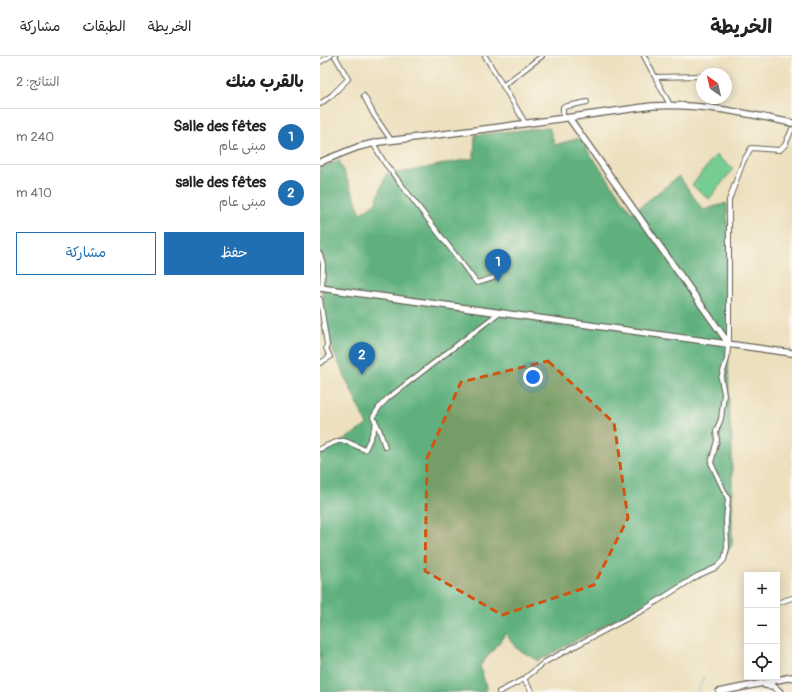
<!DOCTYPE html>
<html lang="ar">
<meta charset="utf-8">
<style>
body{margin:0;font-family:Pangolin,"Playpen Sans Arabic",sans-serif;background:#f2f2f2;color:#222;direction:rtl}
.controls{position:absolute;right:12px;bottom:12px;display:grid;overflow:hidden;border-radius:0px;box-shadow:0 2px 10px #0003}
.controls button{width:36px;height:36px;display:grid;place-items:center;padding:0;border:0;border-bottom:1px solid #e0e0e0;background:#fff;color:#222;font:20px sans-serif}
.compass{position:absolute;left:376px;top:12px;width:36px;height:36px;border-radius:50%;background:#fff;box-shadow:0 2px 10px #0003;rotate:326deg}
.you{position:absolute;left:213px;top:321px;width:14px;height:14px;margin:-10px;border:3px solid #fff;border-radius:50%;background:#1a73e8;box-shadow:0 0 0 6px #1a73e833}
.badge{display:grid;place-items:center;width:26px;height:26px;border-radius:50%;background:#1f6fb2;color:#fff;font-size:13px;font-weight:700}
.pin{position:absolute;translate:-50% -33px;filter:drop-shadow(0 1px 2px #0008)}
.pin::after{content:'';position:absolute;top:21px;width:14px;height:12px;background:inherit;clip-path:polygon(0 0,100% 0,50% 100%)}
.list{margin:0;padding:0;list-style:none}
h2{display:flex;justify-content:space-between;align-items:center;height:52px;margin:0;padding:0 16px;font-size:17px}
h2 small{font-size:13px;font-weight:400;color:#767676}
.list li{display:grid;grid-template-columns:26px 1fr auto;gap:12px;align-items:center;box-sizing:border-box;height:56px;padding:0 16px;border-top:1px solid #e0e0e0}
.list b{display:block;font-size:15px;white-space:nowrap}
.list p{margin:0;font-size:13px;white-space:nowrap;color:#767676}
.list em{font-size:13px;font-style:normal;color:#767676}
.actions{display:flex;gap:8px;padding:12px 16px}
.actions a{flex:1;padding:9px 0;border:1px solid #1f6fb2;border-radius:0px;text-align:center;font-size:14px;color:#1f6fb2}
.actions .main{background:#1f6fb2;color:#fff}
.icon{flex:none;width:22px;height:22px;fill:none;stroke:currentColor;stroke-width:2;stroke-linecap:round;stroke-linejoin:round}
.map{position:relative;flex:none;width:472px;height:636px;overflow:hidden;direction:ltr}
header{display:flex;align-items:center;gap:24px;box-sizing:border-box;height:56px;padding:0 20px;background:#fff;border-bottom:1px solid #e0e0e0}
header strong{font-size:19px}
nav{display:flex;gap:22px;margin-inline-start:auto;font-size:14px}
main{display:flex}
aside{flex:1;background:#fff}
.map>svg:first-child{display:block}
.green{fill:#74cd94;stroke:#487458}
.forest{fill:#5fb07e;stroke:#3e664d}
.lines{fill:none;stroke-linecap:round;stroke-linejoin:round}
.stream{stroke:#5ac0d7;stroke-width:1}
.minor-casing{stroke:#656155;stroke-width:6}
.major-casing{stroke:#656155;stroke-width:8}
.minor{stroke:#fff;stroke-width:4}
.major{stroke:#fff;stroke-width:5.5}
.marked{fill:#d4530e;fill-opacity:0.2;stroke:#d4530e;stroke-width:3;stroke-dasharray:8 5;stroke-linejoin:round}
</style>
<header>
<strong>الخريطة</strong>
<nav><a>الخريطة</a><a>الطبقات</a><a>مشاركة</a></nav>
</header>
<main>
<div class="map">
<svg width="472" height="636" viewBox="0 0 472 636">
<rect width="100%" height="100%" fill="#fbf7ec"/>
<filter id="ink" filterUnits="userSpaceOnUse"><feTurbulence type="fractalNoise" baseFrequency=".025" numOctaves="2"/><feDisplacementMap in="SourceGraphic" scale="8" xChannelSelector="R" yChannelSelector="G"/><feConvolveMatrix kernelMatrix="1 2 1 2 8 2 1 2 1" color-interpolation-filters="sRGB"/></filter>
<filter id="wash" filterUnits="userSpaceOnUse"><feTurbulence type="fractalNoise" baseFrequency=".012" numOctaves="4" result="noise"/><feDisplacementMap in="SourceGraphic" scale="16" xChannelSelector="R" yChannelSelector="G"/><feGaussianBlur stdDeviation="0.9" result="paint"/><feColorMatrix in="noise" values="0 0 0 0 0 0 0 0 0 0 0 0 0 0 0 0 0 1.4 0 .05"/><feComposite in="paint" operator="in"/></filter>
<g filter="url(#wash)">
<rect width="100%" height="100%" fill="#ede0bf"/>
<path class="green" d="M396,99L413,113L389,143L372,129Z"/>
<path class="forest" d="M229,71L235,89L259,82L312,157L359,120L383,154L407,147L409,360L412,383V489L400,507L218,605L196,592L185,577L182,583L160,610L167,634L164,636H0V399L47,369L14,297L9,282L2,236L0,231V112L19,104L41,157L56,146L66,118L85,116L154,102L155,79Z"/>
<g class="lines">
<path class="stream" d="M377,636L384,621"/>
</g>
</g>
<g filter="url(#ink)">
<g class="lines">
<defs>
<path id="minor" d="M165,0L206,68
M324,0L350,49
M0,6L10,0
M335,21L382,20
M406,22L409,23
M184,29L222,0
M44,40L54,59L71,84
M0,48L12,39L28,23L15,0
M243,62V51L267,46
M53,87L64,106L156,226L157,227L173,222
M0,198L3,208L2,233
M0,243L7,289L6,292L10,301L0,307
M409,288V144L423,106L431,92L460,94L465,89L472,73
M56,367L59,373L65,391
M0,393C24,381 21,383 45,394L51,381L56,367L53,361L60,350L68,342L180,256
M457,547L472,542
M204,623L212,636
M179,636L204,623L225,606L325,553L377,520L397,511L404,504L407,492L406,464L408,443L391,407L397,384L396,375L401,363L404,338L401,322L407,303L408,290"/>
<path id="major" d="M249,62L409,288
M0,106L38,91L59,86L173,72L332,50C379,47 426,57 472,67
M0,232L472,297
M445,629L453,630L460,636
M399,636L472,621"/>
</defs>
<use href="#minor" class="minor-casing"/>
<use href="#major" class="major-casing"/>
<use href="#minor" class="minor"/>
<use href="#major" class="major"/>
</g>
</g>
<path class="marked" d="M228,305L294,367L308,462L274,529L182,559L105,515L107,402L141,326Z"/>
</svg>
<div class="controls">
<button>+</button>
<button>−</button>
<button><svg class="icon" aria-label="locate" viewBox="0 0 24 24"><circle cx="12" cy="12" r="6"/><path d="M12 2v4M12 18v4M2 12h4M18 12h4"/></svg></button>
</div>
<svg class="compass" viewBox="-18 -18 36 36"><path d="M0-13l5 13h-10z" fill="#e53935"/><path d="M0 13l5-13h-10z" fill="#767676"/></svg>
<div class="you"></div>
<div class="pin badge" style="left:178px;top:226px">1</div>
<div class="pin badge" style="left:42px;top:319px">2</div>
</div>
<aside>
<h2>بالقرب منك<small>النتائج: 2</small></h2>
<ul class="list">
<li><span class="badge">1</span><div><b>Salle des fêtes</b><p>مبنى عام</p></div><em>240 m</em></li>
<li><span class="badge">2</span><div><b>salle des fêtes</b><p>مبنى عام</p></div><em>410 m</em></li>
</ul>
<div class="actions"><a class="main">حفظ</a><a>مشاركة</a></div>
</aside>
</main>
